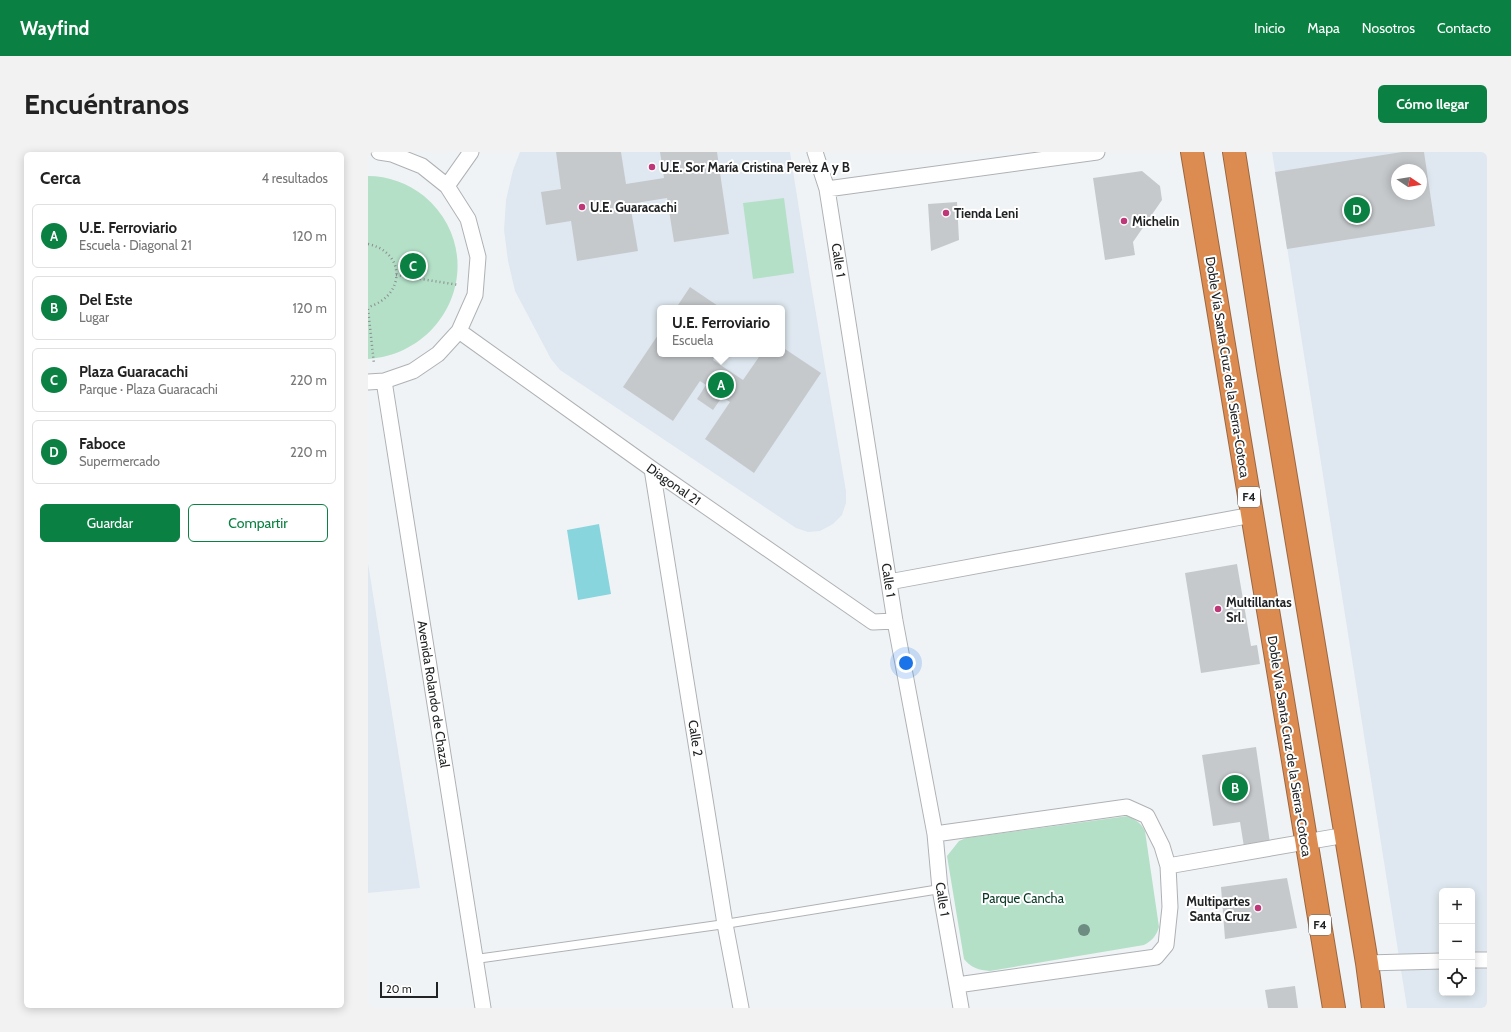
<!DOCTYPE html>
<html lang="es">
<meta charset="utf-8">
<style>
body{margin:0;font-family:Cabin,sans-serif;background:#f2f2f2;color:#222}
.controls{position:absolute;right:12px;bottom:12px;display:grid;overflow:hidden;border-radius:6px;box-shadow:0 2px 10px #0003}
.controls button{width:36px;height:36px;display:grid;place-items:center;padding:0;border:0;border-bottom:1px solid #e0e0e0;background:#fff;color:#222;font:20px sans-serif}
.compass{position:absolute;left:1023px;top:12px;width:36px;height:36px;border-radius:50%;background:#fff;box-shadow:0 2px 10px #0003;rotate:102deg}
.scale{position:absolute;left:12px;bottom:10px;width:58px;box-sizing:border-box;padding-left:4px;border:2px solid #212324;border-top:0;font-size:11px;line-height:14px;white-space:nowrap;color:#212324;-webkit-text-stroke:3px #fff;paint-order:stroke}
.you{position:absolute;left:538px;top:511px;width:14px;height:14px;margin:-10px;border:3px solid #fff;border-radius:50%;background:#1a73e8;box-shadow:0 0 0 6px #1a73e833}
.badge{display:grid;place-items:center;width:26px;height:26px;border-radius:50%;background:#0b8043;color:#fff;font-size:13px;font-weight:700}
.pin{position:absolute;translate:-50% -50%;border:2px solid #fff;box-shadow:0 1px 4px #0006}
.popup{position:absolute;left:289px;top:153px;width:128px;height:52px;box-sizing:border-box;display:grid;place-content:center;border-radius:6px;background:#fff;filter:drop-shadow(0 1px 3px #0005);font-size:13px;white-space:nowrap;color:#767676}
.popup b{font-size:15px;color:#222}
.popup::after{content:'';position:absolute;left:50%;top:100%;margin-left:-8px;border:8px solid transparent;border-top-color:#fff}
.list{margin:0;padding:0;list-style:none}
h2{display:flex;justify-content:space-between;align-items:center;height:52px;margin:0;padding:0 16px;font-size:17px}
h2 small{font-size:13px;font-weight:400;color:#767676}
.list li{display:grid;grid-template-columns:26px 1fr auto;gap:12px;align-items:center;box-sizing:border-box;height:64px;margin:0 8px 8px;padding:0 8px;border:1px solid #e0e0e0;border-radius:6px}
.list b{display:block;font-size:15px;white-space:nowrap}
.list p{margin:0;font-size:13px;white-space:nowrap;color:#767676}
.list em{font-size:13px;font-style:normal;color:#767676}
.actions{display:flex;gap:8px;padding:12px 16px}
.actions a{flex:1;padding:9px 0;border:1px solid #0b8043;border-radius:6px;text-align:center;font-size:14px;color:#0b8043}
.actions .main{background:#0b8043;color:#fff}
.icon{flex:none;width:22px;height:22px;fill:none;stroke:currentColor;stroke-width:2;stroke-linecap:round;stroke-linejoin:round}
.map{position:relative;flex:none;width:1119px;height:856px;overflow:hidden;border-radius:6px}
header{display:flex;align-items:center;gap:24px;box-sizing:border-box;height:56px;padding:0 20px;background:#0b8043;color:#fff}
header strong{font-size:19px}
nav{display:flex;gap:22px;margin-inline-start:auto;font-size:14px}
.intro{display:flex;align-items:center;justify-content:space-between;box-sizing:border-box;height:96px;padding:0 24px}
h1{margin:0;font-size:28px}
.button{padding:10px 18px;border-radius:6px;background:#0b8043;color:#fff;font-size:14px;font-weight:700}
main{display:flex;gap:24px;padding:0 24px}
aside{flex:1;background:#fff;border-radius:6px;box-shadow:0 2px 10px #0003}
.map>svg:first-child{display:block}
.built{fill:#dfe8f0;fill-rule:evenodd}
.green{fill:#b4e0c8}
.water{fill:#89d5dd}
.building{fill:#c6c9cc;fill-rule:evenodd}
.lines{fill:none;stroke-linecap:round;stroke-linejoin:round}
.lane-casing{stroke:#afb2b5;stroke-width:10}
.street-casing{stroke:#afb2b5;stroke-width:17}
.highway-casing{stroke:#9b6741;stroke-width:24}
.path{stroke:#8a8c8e;stroke-width:2.5;stroke-dasharray:1 3;stroke-linecap:butt}
.lane{stroke:#fff;stroke-width:8}
.street{stroke:#fff;stroke-width:15}
.highway{stroke:#dc8c51;stroke-width:22}
.tree{fill:#6f8c82}
.poi-dot{fill:#be3777;stroke:#fff;stroke-width:1.5}
.labels{text-anchor:middle;stroke-width:4;stroke-linejoin:round;paint-order:stroke}
.shield{fill:#fff;stroke:#646566;stroke-width:1}
.shield-label{font-size:12px;font-weight:bold;fill:#212324}
.poi-label{font-size:13px;font-weight:bold;fill:#212324;stroke:#fff;text-anchor:start}
.street-label{font-size:13px;fill:#212324;stroke:#fff}
.park-label{font-size:13px;fill:#053824;stroke:#fff}
</style>
<header>
<strong>Wayfind</strong>
<nav><a>Inicio</a><a>Mapa</a><a>Nosotros</a><a>Contacto</a></nav>
</header>
<div class="intro"><h1>Encuéntranos</h1><a class="button">Cómo llegar</a></div>
<main>
<aside>
<h2>Cerca<small>4 resultados</small></h2>
<ul class="list">
<li><span class="badge">A</span><div><b>U.E. Ferroviario</b><p>Escuela · Diagonal 21</p></div><em>120 m</em></li>
<li><span class="badge">B</span><div><b>Del Este</b><p>Lugar</p></div><em>120 m</em></li>
<li><span class="badge">C</span><div><b>Plaza Guaracachi</b><p>Parque · Plaza Guaracachi</p></div><em>220 m</em></li>
<li><span class="badge">D</span><div><b>Faboce</b><p>Supermercado</p></div><em>220 m</em></li>
</ul>
<div class="actions"><a class="main">Guardar</a><a>Compartir</a></div>
</aside>
<div class="map">
<svg width="1119" height="856" viewBox="0 0 1119 856">
<rect width="100%" height="100%" fill="#f0f3f6"/>
<path class="built" d="M152,0H422L442,126L478,339V351L474,363L465,372L452,379L440,380L428,376L192,218L183,207L147,139L140,109L136,78L138,48L145,18ZM292,156H414V202H292Z
M904,0H1119V856H1039ZM1029,18H1053V42H1029ZM1074,739H1104V841H1074Z
M0,411L52,736L0,741Z"/>
<path class="green" d="M0,24C20,24 40,31 56,44C122,100 84,201 0,207Z
M416,46L426,121L385,127L375,51Z
M760,664C768,668 773,671 777,679L791,775C788,784 785,788 776,793L622,819C611,818 603,816 596,807L579,704L591,689L598,686Z"/>
<path class="water" d="M231,372L243,442L210,448L199,378Z"/>
<path class="building" d="M188,0H253L258,32L296,26L292,0H349L361,82L306,90L299,46L262,52L270,99L209,109L203,69L178,73L173,40L193,37Z
M1034,0H1056L1067,74L919,97L907,20ZM1029,18H1053V42H1029Z
M774,19L792,34L794,48L765,90L767,103L737,108L725,26Z
M589,50L591,88L563,99L560,52Z
M322,135L353,156H308Z
M292,180V202H348L345,208L375,228L393,202H414V195L453,221L386,321L337,287L362,250L354,245L345,258L329,247L338,233L332,229L305,269L255,235Z
M869,412L883,494L889,493L892,512L833,521L817,421Z
M888,595L902,691L876,695L872,670L845,674L834,603Z
M919,726L929,776L857,787L853,735Z
M927,834L930,856H900L897,838Z"/>
<g class="lines">
<defs>
<path id="lane" d="M108,807L357,772L572,737"/>
<path id="street" d="M447,0L459,37L527,469L567,682L572,737L593,856
M79,34L103,0
M459,37L729,0
M91,179L284,317L505,470L527,469
M16,229L115,856
M0,230L16,229L45,219L70,202L91,179L107,143L110,105L100,67L79,34L54,14L24,2L11,0
M284,317L357,772L373,856
M521,430L884,363
M567,682L759,655L779,664L794,694L800,714L802,755L798,793L788,805L589,833
M800,714L978,683
M1104,808H1119
M999,811L1074,809"/>
<path id="highway" d="M824,0L966,856
M866,0L900,217L999,811L1005,856"/>
</defs>
<use href="#lane" class="lane-casing"/>
<use href="#street" class="street-casing"/>
<use href="#highway" class="highway-casing"/>
<path class="path" d="M0,92C38,100 38,144 0,155
M28,123L91,133
M0,157L6,212"/>
<use href="#lane" class="lane"/>
<use href="#street" class="street"/>
<use href="#highway" class="highway"/>
</g>
<circle class="tree" cx="716" cy="778" r="6"/>
<g class="poi-dot">
<circle cx="284" cy="15" r="4"/>
<circle cx="214" cy="55" r="4"/>
<circle cx="578" cy="61" r="4"/>
<circle cx="756" cy="69" r="4"/>
<circle cx="850" cy="457" r="4"/>
<circle cx="890" cy="756" r="4"/>
</g>
<g class="labels">
<g class="shield">
<rect x="870" y="335" width="22" height="20" rx="3"/>
<rect x="941" y="763" width="22" height="20" rx="3"/>
</g>
<g class="shield-label">
<text x="881" y="349">F4</text>
<text x="952" y="777">F4</text>
</g>
<g class="poi-label">
<text x="292" y="20">U.E. Sor María Cristina Perez A y B</text>
<text x="222" y="60">U.E. Guaracachi</text>
<text x="586" y="66">Tienda Leni</text>
<text x="764" y="74">Michelin</text>
<text x="858" y="455">Multillantas<tspan x="858" dy="15">Srl.</tspan></text>
<text x="882" y="754" text-anchor="end">Multipartes<tspan x="882" dy="15">Santa Cruz</tspan></text>
</g>
<g class="street-label">
<text transform="translate(471 108) rotate(81)" y="5">Calle 1</text>
<text transform="translate(860 215) rotate(81)" y="5">Doble Vía Santa Cruz de la Sierra-Cotoca</text>
<text transform="translate(306 332) rotate(35)" y="5">Diagonal 21</text>
<text transform="translate(521 428) rotate(81)" y="5">Calle 1</text>
<text transform="translate(66 542) rotate(81)" y="5">Avenida Rolando de Chazal</text>
<text transform="translate(328 586) rotate(81)" y="5">Calle 2</text>
<text transform="translate(922 594) rotate(81)" y="5">Doble Vía Santa Cruz de la Sierra-Cotoca</text>
<text transform="translate(575 747) rotate(81)" y="5">Calle 1</text>
</g>
<g class="park-label">
<text x="655" y="751">Parque Cancha</text>
</g>
</g>
</svg>
<div class="controls">
<button>+</button>
<button>−</button>
<button><svg class="icon" aria-label="locate" viewBox="0 0 24 24"><circle cx="12" cy="12" r="6"/><path d="M12 2v4M12 18v4M2 12h4M18 12h4"/></svg></button>
</div>
<svg class="compass" viewBox="-18 -18 36 36"><path d="M0-13l5 13h-10z" fill="#e53935"/><path d="M0 13l5-13h-10z" fill="#767676"/></svg>
<div class="scale">20 m</div>
<div class="you"></div>
<div class="pin badge" style="left:353px;top:233px">A</div>
<div class="popup"><b>U.E. Ferroviario</b>Escuela</div>
<div class="pin badge" style="left:867px;top:636px">B</div>
<div class="pin badge" style="left:45px;top:114px">C</div>
<div class="pin badge" style="left:989px;top:58px">D</div>
</div>
</main>
